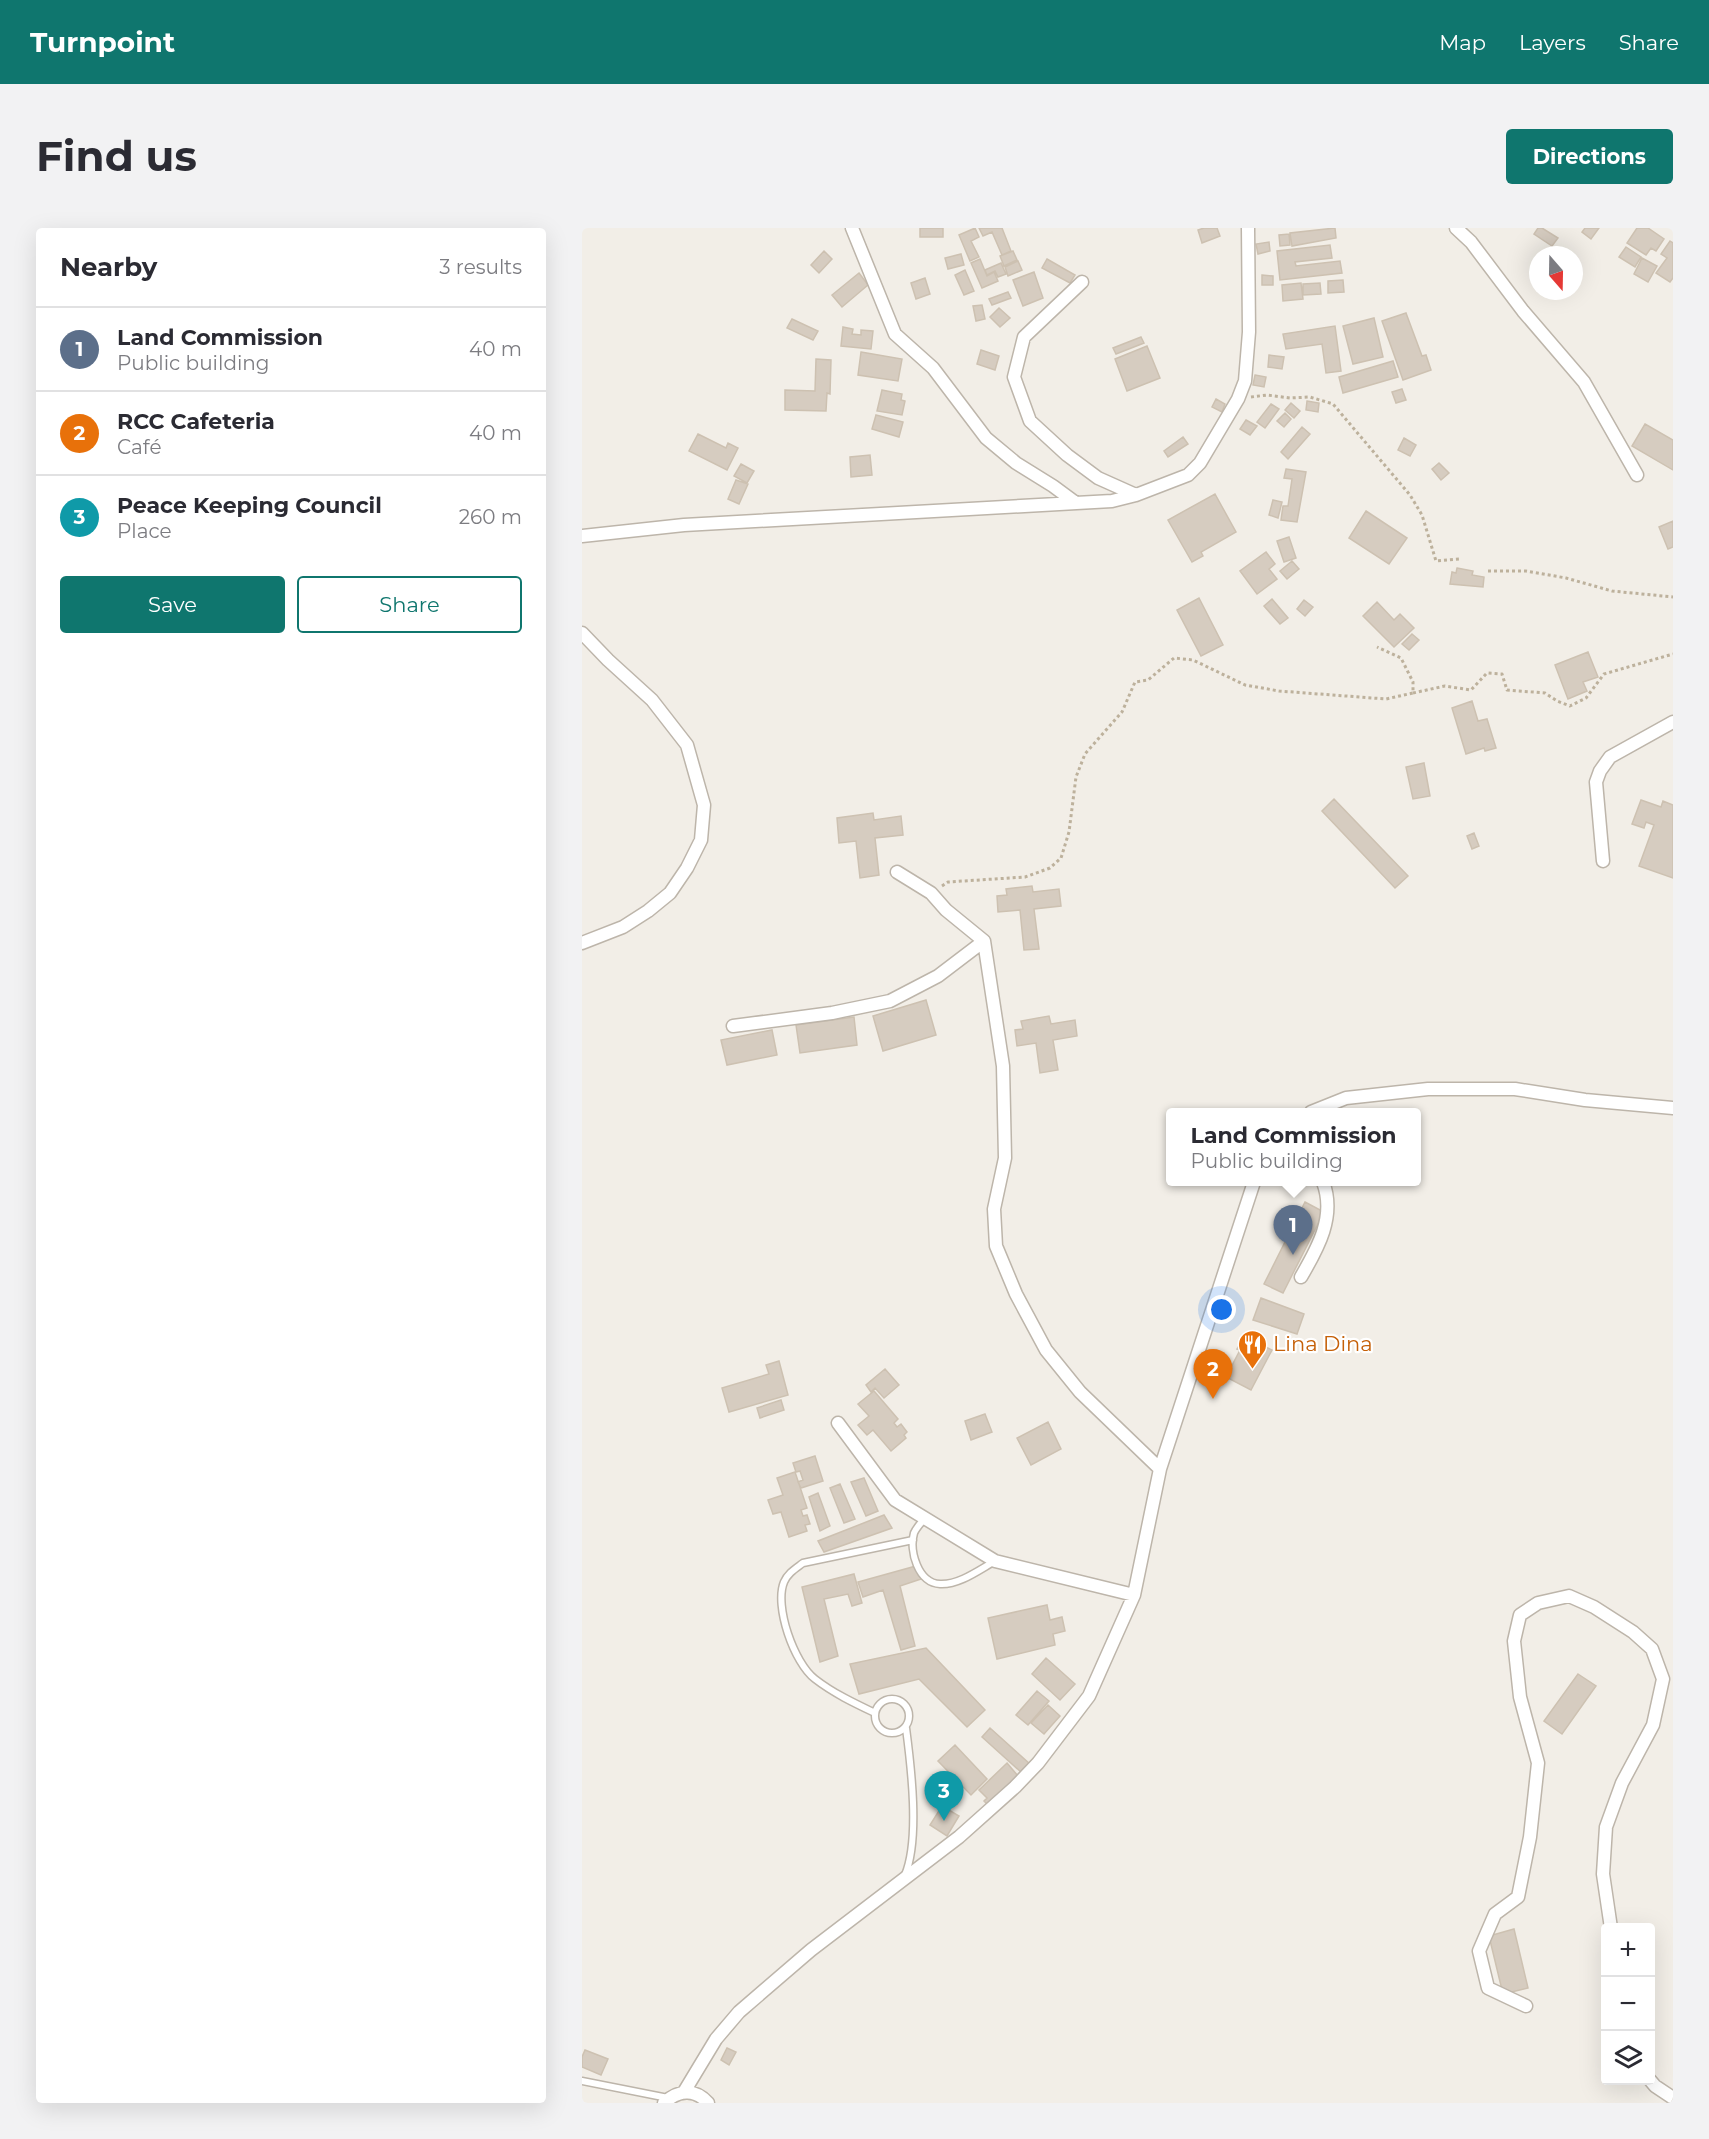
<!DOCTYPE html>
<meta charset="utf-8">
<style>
body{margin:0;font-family:Montserrat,sans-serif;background:#f2f2f3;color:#2b2b33}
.controls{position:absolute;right:18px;bottom:18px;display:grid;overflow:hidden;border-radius:6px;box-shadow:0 6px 24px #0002}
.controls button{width:54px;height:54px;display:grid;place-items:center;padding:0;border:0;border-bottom:2px solid #e1e1e2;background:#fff;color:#2b2b33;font:30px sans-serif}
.compass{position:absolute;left:947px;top:18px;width:54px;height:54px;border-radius:50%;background:#fff;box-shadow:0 6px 24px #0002;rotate:160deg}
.you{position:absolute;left:640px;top:1082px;width:21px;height:21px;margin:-15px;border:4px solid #fff;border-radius:50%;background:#1a73e8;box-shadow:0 0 0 9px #1a73e833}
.badge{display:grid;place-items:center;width:39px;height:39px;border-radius:50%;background:#0f766e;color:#fff;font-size:20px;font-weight:700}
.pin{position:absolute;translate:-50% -50px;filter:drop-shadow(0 2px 3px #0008)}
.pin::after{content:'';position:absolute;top:32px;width:21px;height:18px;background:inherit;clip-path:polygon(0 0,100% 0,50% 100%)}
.popup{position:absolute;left:584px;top:880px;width:255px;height:78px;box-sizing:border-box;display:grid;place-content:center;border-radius:6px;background:#fff;filter:drop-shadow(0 2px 4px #0005);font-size:20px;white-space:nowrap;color:#7c7c81}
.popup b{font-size:22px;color:#2b2b33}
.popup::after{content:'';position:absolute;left:50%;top:100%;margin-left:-12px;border:12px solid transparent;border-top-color:#fff}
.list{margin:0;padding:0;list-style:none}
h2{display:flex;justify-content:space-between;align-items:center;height:78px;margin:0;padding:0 24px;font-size:26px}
h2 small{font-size:20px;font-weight:400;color:#7c7c81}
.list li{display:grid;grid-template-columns:39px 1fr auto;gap:18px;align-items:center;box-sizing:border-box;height:84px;padding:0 24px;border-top:2px solid #e1e1e2}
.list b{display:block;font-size:22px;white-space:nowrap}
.list p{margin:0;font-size:20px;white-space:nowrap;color:#7c7c81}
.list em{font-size:20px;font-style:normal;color:#7c7c81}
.actions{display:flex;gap:12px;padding:18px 24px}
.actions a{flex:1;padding:14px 0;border:2px solid #0f766e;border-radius:6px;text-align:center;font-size:21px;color:#0f766e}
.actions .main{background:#0f766e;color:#fff}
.icon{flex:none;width:33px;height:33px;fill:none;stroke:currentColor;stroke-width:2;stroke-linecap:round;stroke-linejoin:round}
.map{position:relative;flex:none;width:1091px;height:1875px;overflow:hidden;border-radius:6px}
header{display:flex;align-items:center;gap:36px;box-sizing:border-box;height:84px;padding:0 30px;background:#0f766e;color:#fff}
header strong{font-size:28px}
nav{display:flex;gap:33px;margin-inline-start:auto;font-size:21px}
.intro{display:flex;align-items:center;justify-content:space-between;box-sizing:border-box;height:144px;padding:0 36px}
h1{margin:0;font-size:42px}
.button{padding:15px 27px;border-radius:6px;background:#0f766e;color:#fff;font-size:21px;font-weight:700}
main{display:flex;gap:36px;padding:0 36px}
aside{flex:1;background:#fff;border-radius:6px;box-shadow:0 6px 24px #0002}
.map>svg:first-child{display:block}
.building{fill:#d6ccc0;stroke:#cdc1b1;stroke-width:1.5}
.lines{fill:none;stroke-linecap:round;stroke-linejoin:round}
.service-casing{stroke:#bdb5aa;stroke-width:9}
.minor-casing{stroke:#bdb5aa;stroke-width:15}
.path{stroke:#bdb19c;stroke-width:3;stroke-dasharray:3 3;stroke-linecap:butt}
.service{stroke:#fff;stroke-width:6}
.minor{stroke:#fff;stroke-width:12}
.labels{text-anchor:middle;stroke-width:4.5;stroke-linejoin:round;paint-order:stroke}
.food-label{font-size:21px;fill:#c56008;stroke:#fff;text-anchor:start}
</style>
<header>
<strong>Turnpoint</strong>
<nav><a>Map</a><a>Layers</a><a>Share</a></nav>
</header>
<div class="intro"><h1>Find us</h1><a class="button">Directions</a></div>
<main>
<aside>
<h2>Nearby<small>3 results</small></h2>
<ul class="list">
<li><span class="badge" style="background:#5c6f8a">1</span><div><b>Land Commission</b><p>Public building</p></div><em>40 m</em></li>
<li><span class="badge" style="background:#e8710a">2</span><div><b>RCC Cafeteria</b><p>Café</p></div><em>40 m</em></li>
<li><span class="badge" style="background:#0f9aa8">3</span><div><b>Peace Keeping Council</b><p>Place</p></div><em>260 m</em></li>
</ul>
<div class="actions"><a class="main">Save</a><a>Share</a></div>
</aside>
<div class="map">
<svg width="1091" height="1875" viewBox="0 0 1091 1875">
<rect width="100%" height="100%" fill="#f2eee7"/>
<path class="building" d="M338,0H361V9H338Z
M393,0L397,9L389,13L397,29L388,33L377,7Z
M397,0H420L429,23L420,27L410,4L401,8Z
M622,0H635L638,8L620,15L616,2Z
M753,0L754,10L710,18L708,5Z
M956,0H960L976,10L970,18L952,6Z
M1003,0H1017L1009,11L1000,4Z
M1055,0H1066L1082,11L1074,23L1069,20L1064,27L1045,15Z
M707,6L708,17L698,18L697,7Z
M1088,13L1091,15V50L1088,54L1074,45L1085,30L1079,26Z
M687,14L688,23L676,26L674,16Z
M748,17L750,30L713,34L714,38L758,33L760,45L698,52L695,23Z
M1044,19L1059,29L1053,39L1037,29Z
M242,23L250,31L237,45L229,37Z
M431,23L435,32L422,38L418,28Z
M379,26L382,37L366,41L363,30Z
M1060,30L1075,38L1066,54L1052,46Z
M398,31L405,48L412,44L416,53L400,60L389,35Z
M465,31L493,47L488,55L460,40Z
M436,33L440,42L426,48L423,39Z
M419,35L424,46L416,49L413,43L405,47L403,42Z
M383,42L392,63L382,67L373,47Z
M452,44L461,70L441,78L431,52Z
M277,45L286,57L260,79L250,67Z
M680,47L691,48V57H680Z
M343,50L348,66L334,71L329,55Z
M761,52L762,64L746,65V53Z
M719,55L721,71L701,73L700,57Z
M738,55L739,66L721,67V56Z
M426,64L429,70L410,77L407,71Z
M400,77L403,91L394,93L391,78Z
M417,80L428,90L418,99L408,89Z
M824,85L840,128L844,127L849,142L821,152L800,93Z
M792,90L801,129L771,136L761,98Z
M210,91L236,103L231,112L205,100Z
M753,98L759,143L744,145L740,116L704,121L701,106Z
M261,99L271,101L270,106L279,107V102L291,103L289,121L259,118Z
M559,109L562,115L534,126L531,120Z
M565,118L578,150L545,163L533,131Z
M399,122L417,128L413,142L395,136Z
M279,124L320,131L316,153L276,147Z
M687,127L702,129L700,141L686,139Z
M234,131L249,132L248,166L245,165L244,183L203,182V162L233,163Z
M811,133L816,149L761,165L757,149Z
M673,147L684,149L682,159L671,157Z
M820,161L824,172L814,175L810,164Z
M300,162L320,166L319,172L323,173L320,187L295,183Z
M634,171L643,176L640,184L630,179Z
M725,173L737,175L736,184L724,182Z
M709,175L718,183L712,190L703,182Z
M689,176L697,181L683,200L675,194Z
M703,185L709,191L702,199L695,193Z
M294,187L321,194L317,209L290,201Z
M664,192L675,198L668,207L658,201Z
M1063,196L1091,212V242L1050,218Z
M720,199L728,206L706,231L699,224Z
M116,206L144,220L146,215L156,220L145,242L107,223Z
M601,209L606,216L586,229L582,223Z
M822,210L834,217L828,228L816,222Z
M288,227L290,247L269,249L268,229Z
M857,235L867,245L859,252L850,241Z
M159,236L172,243L165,255L152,248Z
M704,241L724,244L715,294L699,292L701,278H706L710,251L702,250Z
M154,252L166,256L157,276L146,271Z
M633,266L654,304L619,324L621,328L610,334L586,292Z
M691,272L700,274L696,290L687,287Z
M784,283L825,310L807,336L767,310Z
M1091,293V319L1086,321L1077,299Z
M707,309L714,330L702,334L695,313Z
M684,324L693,336L687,341L695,351L675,366L658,343Z
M710,333L717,341L705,351L698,343Z
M875,340L891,343L890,347L902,349L901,359L868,356L870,344L874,345Z
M617,370L641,417L619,428L595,382Z
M690,371L706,390L698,396L682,378Z
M722,372L731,379L723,388L715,381Z
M795,374L812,392L818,386L832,400L812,419L781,388Z
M830,406L837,412L827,422L820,416Z
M1006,424L1016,449L1001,454L1005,463L986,471L973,437Z
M890,473L896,493L905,491L914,520L903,523L902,520L884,526L870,480Z
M842,535L848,568L831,571L824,539Z
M752,571L826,648L813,660L740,583Z
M1059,572L1079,579L1081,573L1091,577V650L1057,638L1072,597L1064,594L1062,600L1050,596Z
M291,585L292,592L319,588L321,607L293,610L297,647L278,650L274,613L257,615L255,590Z
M892,605L897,618L890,621L885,608Z
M450,658L451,664L477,661L479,678L452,681L457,721L442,722L438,682L416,684L415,668L425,667L424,661Z
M344,772L354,807L301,823L291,788Z
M467,788L469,796L493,792L495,808L471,812L476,842L458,845L454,815L435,818L433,802L441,801L439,793Z
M272,789L275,817L218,825L214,797Z
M190,802L195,827L145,837L139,812Z
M723,974L742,984L701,1065L682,1056Z
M679,1070L722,1086L715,1106L671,1092Z
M662,1108L690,1122L669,1162L644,1149L658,1122L655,1121Z
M197,1133L206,1167L147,1184L140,1160L187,1146L184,1137Z
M303,1141L317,1157L302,1170L293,1160L289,1164L284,1157Z
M292,1163L316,1191L312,1195L315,1199L319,1196L325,1204L322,1207L324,1210L309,1223L291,1202L285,1207L276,1197L287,1188L276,1176Z
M199,1172L202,1182L178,1190L175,1180Z
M403,1186L410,1204L389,1212L383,1193Z
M466,1194L479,1221L449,1237L435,1210Z
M233,1228L241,1253L219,1260L216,1254L221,1252L218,1243L214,1244L211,1235Z
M213,1244L225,1280L219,1282L221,1288L225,1287L228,1296L223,1297L225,1303L207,1309L199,1284L191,1286L186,1272L201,1267L195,1250Z
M282,1250L296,1283L284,1288L269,1254Z
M258,1256L273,1291L262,1295L248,1260Z
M236,1265L248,1298L238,1303L227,1269Z
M302,1287L310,1300L242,1324L236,1313Z
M334,1338L339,1351L318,1358L333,1418L319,1422L301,1362L281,1369L276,1354Z
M272,1346L280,1375L270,1378L266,1366L242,1371L256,1428L238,1434L220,1359Z
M465,1377L468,1392L480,1389L483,1403L471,1406L473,1417L415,1431L406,1390Z
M344,1420L403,1482L385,1499L337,1451L277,1466L268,1436Z
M464,1430L493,1456L478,1472L450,1446Z
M996,1446L1014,1458L980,1506L962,1493Z
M455,1463L467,1473L446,1497L434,1487Z
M466,1477L478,1488L462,1506L449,1495Z
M408,1500L448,1536L440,1545L400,1509Z
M373,1517L405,1551L389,1567L356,1533Z
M425,1535L436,1548L406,1577L402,1573L405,1570L397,1562Z
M360,1578L377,1588L365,1608L348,1597Z
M932,1701L946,1760L921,1766L907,1708Z
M145,1820L154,1824L147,1837L139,1832Z
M3,1822L26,1831L19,1847L0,1839V1829Z"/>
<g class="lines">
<defs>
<path id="service" d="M343,1290C339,1295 334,1300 332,1305C327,1323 336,1355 358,1356C377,1357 397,1342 413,1333
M293 1488a17 17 0 1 1 34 0a17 17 0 1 1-34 0Z
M293,1485C272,1475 251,1465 233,1451C212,1435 192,1378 202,1354C206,1345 213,1341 221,1335L331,1312
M323,1647C338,1611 329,1538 324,1500
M0,1853L86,1870"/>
<path id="minor" d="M270,0L313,106L351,140L404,210L434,235L471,258L494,275
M874,0L889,14L941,83L1002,154L1055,247
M500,54L442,109L432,149L448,193L485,227L516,250L554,267
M0,308L102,297L530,273L554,267L606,247L618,235L656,171L663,153L667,104L666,0
M0,405L26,432L70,472L105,517L122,577L119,612L105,640L88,665L66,683L41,699L0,715
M1021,633L1014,554L1018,543L1028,529L1091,494
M315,644L349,665L364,682L402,713L421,838L423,930L412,981L414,1018L434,1066L464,1122L498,1164L578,1241
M151,798L250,785L308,773L356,748L402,713
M729,884L764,870L846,861H933L1003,872L1091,880
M719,1049C736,1020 754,988 741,954
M256,1195L313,1272L413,1333L552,1367
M944,1778L906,1760L897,1723L913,1686L936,1669L948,1609L956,1535L938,1469L932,1413L938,1387L956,1375L987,1368L1012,1379L1051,1404L1070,1421L1081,1451L1071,1497L1040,1555L1024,1599L1021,1646L1029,1700
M1068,1852L1073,1858L1091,1870
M102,1864L134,1811L157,1784L229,1722L377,1609L433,1559L456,1535L507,1468L552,1367L578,1241L672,954
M82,1875C96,1862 113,1860 126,1875"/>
</defs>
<use href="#service" class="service-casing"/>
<use href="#minor" class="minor-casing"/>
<path class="path" d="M669,169L685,167L708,170L728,169L751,176L828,267L840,287L854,333L878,331
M906,343H944L984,350L1030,363L1091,369
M831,465L863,458L889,462L905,445L920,446L925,462L963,465L975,473L988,478L1004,470L1022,446L1091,426
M360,658L366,654L443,649L468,640L479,630L487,604L494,549L503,526L540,484L553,454L566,452L592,430L611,432L663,457L697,463L804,471L831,465V454L819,430L795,419"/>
<use href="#service" class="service"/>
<use href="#minor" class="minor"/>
</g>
<defs>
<symbol id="restaurant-pin" viewBox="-11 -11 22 30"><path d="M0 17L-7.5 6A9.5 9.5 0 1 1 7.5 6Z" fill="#e8710a" stroke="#fff"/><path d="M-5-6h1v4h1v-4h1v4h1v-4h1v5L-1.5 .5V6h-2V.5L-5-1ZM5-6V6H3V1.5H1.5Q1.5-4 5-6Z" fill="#fff"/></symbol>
</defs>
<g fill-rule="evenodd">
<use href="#restaurant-pin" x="654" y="1100" width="33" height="45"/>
</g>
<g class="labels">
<g class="food-label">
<text x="691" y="1123">Lina Dina</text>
</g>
</g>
</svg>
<div class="controls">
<button>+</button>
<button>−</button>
<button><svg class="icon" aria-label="layers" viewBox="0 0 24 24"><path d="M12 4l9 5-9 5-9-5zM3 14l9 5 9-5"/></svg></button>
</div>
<svg class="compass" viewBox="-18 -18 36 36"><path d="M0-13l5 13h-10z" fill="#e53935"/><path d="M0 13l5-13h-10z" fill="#7c7c81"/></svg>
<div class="you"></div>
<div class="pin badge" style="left:711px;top:1027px;background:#5c6f8a">1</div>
<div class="popup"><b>Land Commission</b>Public building</div>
<div class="pin badge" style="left:631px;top:1171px;background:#e8710a">2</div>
<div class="pin badge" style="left:362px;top:1593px;background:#0f9aa8">3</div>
</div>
</main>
